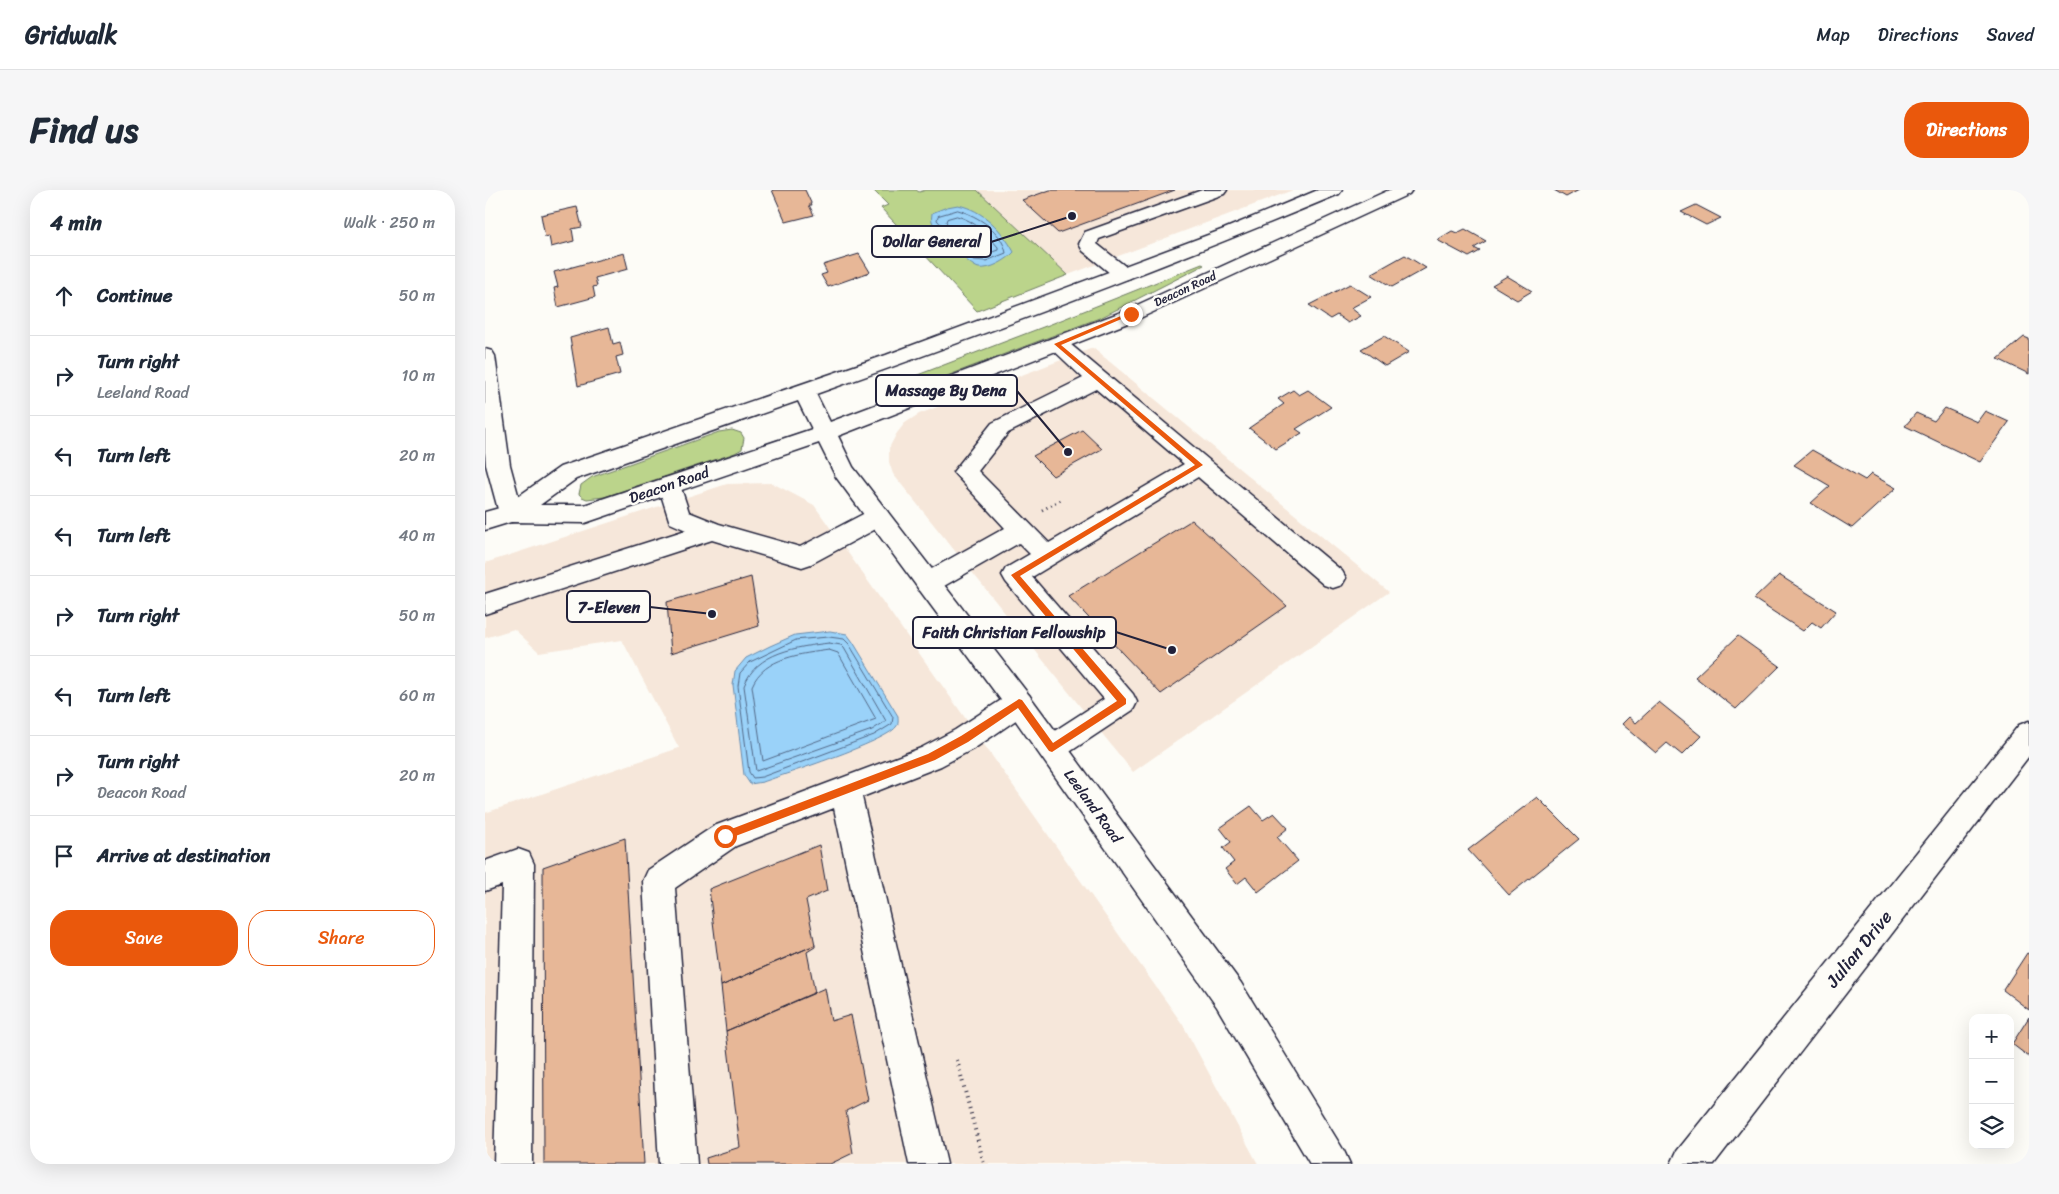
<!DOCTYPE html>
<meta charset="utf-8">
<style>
body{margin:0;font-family:Sriracha,sans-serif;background:#f6f6f7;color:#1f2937}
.controls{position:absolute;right:15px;bottom:15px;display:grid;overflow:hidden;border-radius:10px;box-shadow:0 5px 20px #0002}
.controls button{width:45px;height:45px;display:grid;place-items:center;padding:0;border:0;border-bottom:1px solid #e0e1e3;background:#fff;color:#1f2937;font:25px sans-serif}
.stop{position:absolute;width:15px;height:15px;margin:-11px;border:4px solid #ea580c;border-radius:50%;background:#fff}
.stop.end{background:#ea580c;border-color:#fff;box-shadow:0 1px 5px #0008}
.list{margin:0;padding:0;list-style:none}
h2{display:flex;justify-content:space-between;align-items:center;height:65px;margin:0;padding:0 20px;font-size:21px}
h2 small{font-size:16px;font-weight:400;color:#747a83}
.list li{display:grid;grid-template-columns:32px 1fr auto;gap:15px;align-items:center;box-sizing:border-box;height:80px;padding:0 20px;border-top:1px solid #e0e1e3}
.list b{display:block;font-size:19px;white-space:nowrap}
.list p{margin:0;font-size:16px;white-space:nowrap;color:#747a83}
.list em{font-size:16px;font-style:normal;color:#747a83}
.actions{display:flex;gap:10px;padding:15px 20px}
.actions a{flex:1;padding:11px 0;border:1px solid #ea580c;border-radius:20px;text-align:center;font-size:18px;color:#ea580c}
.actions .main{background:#ea580c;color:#fff}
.icon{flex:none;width:28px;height:28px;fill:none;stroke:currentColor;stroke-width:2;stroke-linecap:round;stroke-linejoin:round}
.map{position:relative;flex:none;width:1544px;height:974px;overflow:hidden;border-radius:20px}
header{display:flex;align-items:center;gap:30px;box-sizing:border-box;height:70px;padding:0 25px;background:#fff;border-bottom:1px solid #e0e1e3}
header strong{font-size:24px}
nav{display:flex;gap:28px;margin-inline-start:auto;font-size:18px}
.intro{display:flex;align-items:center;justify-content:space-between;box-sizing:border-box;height:120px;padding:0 30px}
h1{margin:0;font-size:35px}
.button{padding:12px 22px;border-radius:20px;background:#ea580c;color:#fff;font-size:18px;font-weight:700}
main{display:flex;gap:30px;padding:0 30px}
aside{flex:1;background:#fff;border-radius:20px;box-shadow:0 5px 20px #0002}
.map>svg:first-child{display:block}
.built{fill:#f6e7da}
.green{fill:#bbd48b;stroke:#6e7b63}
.water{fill:#9ad2f9;stroke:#6a8cad}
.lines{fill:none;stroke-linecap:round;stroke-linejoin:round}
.shore{stroke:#526887;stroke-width:1}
.building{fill:#e7b797;stroke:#22223b}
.minor-casing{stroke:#22223b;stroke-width:3}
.major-casing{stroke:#22223b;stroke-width:3}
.path-far1{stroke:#22223b;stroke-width:3;stroke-dasharray:1 4;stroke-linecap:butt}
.path{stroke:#22223b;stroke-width:4;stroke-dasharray:1 4.5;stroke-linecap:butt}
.minor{fill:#fdfcf7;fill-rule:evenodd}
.major{fill:#fdfcf7;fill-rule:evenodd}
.route{fill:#ea580c}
.labels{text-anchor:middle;stroke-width:5;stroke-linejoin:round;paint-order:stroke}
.far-street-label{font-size:12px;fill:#22223b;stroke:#fdfcf7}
.street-label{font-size:15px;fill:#22223b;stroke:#fdfcf7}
.near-street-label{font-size:18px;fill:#22223b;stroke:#fdfcf7}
.leader{fill:none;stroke:#22223b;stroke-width:2}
.callout-dot{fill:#22223b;stroke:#fdfcf7;stroke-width:2}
.callout{fill:#fdfcf7;stroke:#22223b;stroke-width:2}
.callout-label{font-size:16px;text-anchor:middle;font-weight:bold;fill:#22223b}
</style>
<header>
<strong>Gridwalk</strong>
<nav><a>Map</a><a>Directions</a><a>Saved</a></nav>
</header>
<div class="intro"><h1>Find us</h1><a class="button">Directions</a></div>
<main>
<aside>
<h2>4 min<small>Walk · 250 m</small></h2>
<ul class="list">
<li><svg class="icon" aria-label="ahead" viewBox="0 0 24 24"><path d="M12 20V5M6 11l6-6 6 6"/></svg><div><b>Continue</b></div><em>50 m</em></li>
<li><svg class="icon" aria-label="right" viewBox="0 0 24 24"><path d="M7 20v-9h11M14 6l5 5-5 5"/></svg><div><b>Turn right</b><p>Leeland Road</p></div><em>10 m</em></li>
<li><svg class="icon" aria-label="left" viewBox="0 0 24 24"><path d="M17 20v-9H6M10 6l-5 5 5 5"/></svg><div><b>Turn left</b></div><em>20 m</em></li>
<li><svg class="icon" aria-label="left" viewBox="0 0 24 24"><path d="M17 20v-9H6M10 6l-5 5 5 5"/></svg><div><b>Turn left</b></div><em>40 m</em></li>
<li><svg class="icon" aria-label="right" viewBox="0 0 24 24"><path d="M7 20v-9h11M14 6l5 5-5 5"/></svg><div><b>Turn right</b></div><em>50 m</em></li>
<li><svg class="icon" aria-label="left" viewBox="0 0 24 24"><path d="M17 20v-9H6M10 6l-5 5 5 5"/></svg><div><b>Turn left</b></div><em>60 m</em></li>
<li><svg class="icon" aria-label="right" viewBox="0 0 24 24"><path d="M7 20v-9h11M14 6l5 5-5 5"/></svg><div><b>Turn right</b><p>Deacon Road</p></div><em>20 m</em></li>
<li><svg class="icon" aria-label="arrive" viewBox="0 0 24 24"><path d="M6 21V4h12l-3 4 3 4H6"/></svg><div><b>Arrive at destination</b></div></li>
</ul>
<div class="actions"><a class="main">Save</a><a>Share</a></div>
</aside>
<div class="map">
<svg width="1544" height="974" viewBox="0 0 1544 974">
<rect width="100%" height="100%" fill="#fdfcf7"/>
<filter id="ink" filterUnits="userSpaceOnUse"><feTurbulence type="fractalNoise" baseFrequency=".02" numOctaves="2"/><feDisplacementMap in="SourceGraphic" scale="10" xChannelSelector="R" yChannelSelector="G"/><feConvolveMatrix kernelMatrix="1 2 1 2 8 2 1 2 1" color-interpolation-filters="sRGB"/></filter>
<g filter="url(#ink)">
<path class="built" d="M492,0H808L583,85Z
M608,158L904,402L648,582L408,284L404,272V258L412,243L420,233L434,224Z
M287,293L329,315L698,835L773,974H0V623L194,558L137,450L54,462L29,439L0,448V373L242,294Z"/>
<path class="green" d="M388,0H431L434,2L441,0H492L583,85L492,121L396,18L403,15Z
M717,74L719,75L617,127L425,200L419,201L413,198L417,191L566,134Z
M247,240L256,243L259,248L257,259L250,263L119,307L102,309L97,307L94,304L96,295L107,287L234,242Z"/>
<path class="water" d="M473,15C498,20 517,40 529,62C522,70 505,80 494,78C485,77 449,40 447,31C446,28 447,26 447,23L462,17Z
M345,441L362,444L368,452L413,526C413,530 414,534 411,537C400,552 300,584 278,592L265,594L259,585L248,495L250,481L261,468L285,456L310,445Z"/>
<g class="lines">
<path class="shore" d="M473,20C493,26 517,41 521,63L501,71L488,70L452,30L453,26Z
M472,26C490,31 501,43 513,57V60L496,66L492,65L461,32L462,29Z
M483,41L493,46L501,54L500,57L495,58L483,44Z
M344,447L359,449L364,454L408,527L407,534L389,545L277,587L268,588L264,582L253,496L255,483L265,472L311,450Z
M344,453L356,455L359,458L401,531L387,540L271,581L259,496C271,462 312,457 344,453Z
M344,460L353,463L391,529L278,571L267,496C279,467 317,464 344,460Z"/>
</g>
<path class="building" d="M287,0H320L327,15H324L329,25L301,32Z
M565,0H690L573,43L537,10Z
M1069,0H1094L1081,7Z
M1211,15L1236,28L1221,35L1196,22Z
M92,17L97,37L87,39L89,51L66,57L64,46L60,47L56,25Z
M980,39L1001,51L989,58L995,61L984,67L952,50L967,41L972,43Z
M139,63L143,79L110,88L112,96L108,97L110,107L73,117L69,98L73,97L69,82Z
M374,64L385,82L343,97L336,85L342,83L338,75Z
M920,65L941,78L907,97L886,84Z
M1022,86L1047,101L1032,110L1007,95Z
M865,94L886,107L866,118L876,126L863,133L852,125L845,129L824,115Z
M124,137L128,154L135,152L138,165L131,167L135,184L93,196L85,148Z
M899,146L924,162L900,176L876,159Z
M1539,147L1544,149V184L1513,169Z
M808,200L814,205L823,200L846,217L811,239L817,243L791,259L764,238L799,214L793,209Z
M1460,218L1492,232L1500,221L1524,232L1495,272L1420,236L1431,223L1449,231Z
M597,240L617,259L568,286L548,266Z
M1327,260L1380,290L1386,284L1411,298L1367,338L1326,313L1345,296L1309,275Z
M707,330L802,416L676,504L583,406Z
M1294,385L1351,421L1336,438L1327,432L1318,441L1269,409Z
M266,387L274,436L186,463L182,412Z
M1253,446L1295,476L1251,519L1210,487Z
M1174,512L1216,546L1197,565L1182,553L1171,563L1137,534L1144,527L1151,533Z
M1052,607L1094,649L1024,705L983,660Z
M766,616L778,630L789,623L803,638L792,647L813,671L773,702L761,687L752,694L740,679L749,672L738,658L746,652L735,638Z
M140,648L159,974H59L58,677Z
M334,655L342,701L321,710L330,755L236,796L224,699Z
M330,755V757L322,762L330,803L241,841L236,796Z
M1542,763L1544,764V820L1518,800Z
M340,798L346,831L366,825L383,910L361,921L368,963L345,974H222L221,968L255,957L241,841Z
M1544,827V867L1527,854Z"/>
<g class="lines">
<defs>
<path id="minor" d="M717,0H742L739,4L614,49L612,54L645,80L648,84L645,88L638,90L631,88L598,61L594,54L600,42Z
M572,148L579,149L857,381L861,388L857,395L848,398L839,395L713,287L547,387L648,504L652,512L648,520L577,567L567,571L557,567L553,558L557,549L619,509L521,392L517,385L521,378L545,364L534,353L452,400L443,403L434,400L430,393L434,386L520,338L468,282L507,233L598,188L562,154L565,149ZM611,199L699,274L564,353L493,281L523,243Z
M0,159L7,161L10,166L25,275L38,323L35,329L26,332L17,329L14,323L1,275L0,262Z
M185,287L193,289L204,322L234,334L315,357L384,321L393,318L402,321L405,327L402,333L326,374L317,377L227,350L0,424V404L201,340L185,333L173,295L177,289Z
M534,501L544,505L548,513L544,521L490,558L456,576L377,607L462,974H424L349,618L251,656L190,698L212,974H174L158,691L163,680L229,636L436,558L470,540L524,505Z
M1544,531V566L1229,974H1186L1192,961L1534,535Z
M33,659L44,663L49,674L47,974H9L17,695L0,701V671Z"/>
<path id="major" d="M833,0H857L854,4C682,76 507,142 331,204L345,232L639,121L904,0H927L924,4L653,129L353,246L368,277L544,505L756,793L859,961L865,974H825L732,817L524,521L351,287L334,253L100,333L26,332L0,340V322L18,317L75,277L401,165L739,39ZM313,211L327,239L99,315H55L91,289Z"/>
</defs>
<use href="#minor" class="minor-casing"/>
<use href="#major" class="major-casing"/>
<path class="path-far1" d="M557,320L576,310"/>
<path class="path" d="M472,870L499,974"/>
<use href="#minor" class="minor"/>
<use href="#major" class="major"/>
</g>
</g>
<path class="route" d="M643,123L648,124L576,155L718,275L535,386L641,509V514L567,562L564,561L533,518L483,552L450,570L240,650L236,649V643L443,564L476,546L534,509L537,510L568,553L632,511L526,385L710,275L569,154Z"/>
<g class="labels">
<g class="far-street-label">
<text transform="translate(700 99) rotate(-25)" y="4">Deacon Road</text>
</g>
<g class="street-label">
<text transform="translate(184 295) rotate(-19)" y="5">Deacon Road</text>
<text transform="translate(608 616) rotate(54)" y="5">Leeland Road</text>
</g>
<g class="near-street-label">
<text transform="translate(1374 759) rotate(-51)" y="6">Julian Drive</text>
</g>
</g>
<path class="leader" d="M587 26L506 52M583 262L532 201M227 424L165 417M687 460L631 442"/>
<g class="callout-dot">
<circle cx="587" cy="26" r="5"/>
<circle cx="583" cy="262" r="5"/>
<circle cx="227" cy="424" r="5"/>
<circle cx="687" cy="460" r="5"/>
</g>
<g class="callout">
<rect x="387" y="36" width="119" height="31" rx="5"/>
<rect x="391" y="185" width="141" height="31" rx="5"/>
<rect x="82" y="401" width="83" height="31" rx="5"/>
<rect x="428" y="427" width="203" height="31" rx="5"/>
</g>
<g class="callout-label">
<text x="447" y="57">Dollar General</text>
<text x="461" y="206">Massage By Dena</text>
<text x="124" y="423">7-Eleven</text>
<text x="529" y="448">Faith Christian Fellowship</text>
</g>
</svg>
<div class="controls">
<button>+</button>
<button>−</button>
<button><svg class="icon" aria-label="layers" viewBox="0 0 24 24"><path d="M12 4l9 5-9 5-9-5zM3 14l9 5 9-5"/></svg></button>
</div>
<div class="stop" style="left:240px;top:646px"></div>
<div class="stop end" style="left:646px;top:124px"></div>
</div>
</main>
